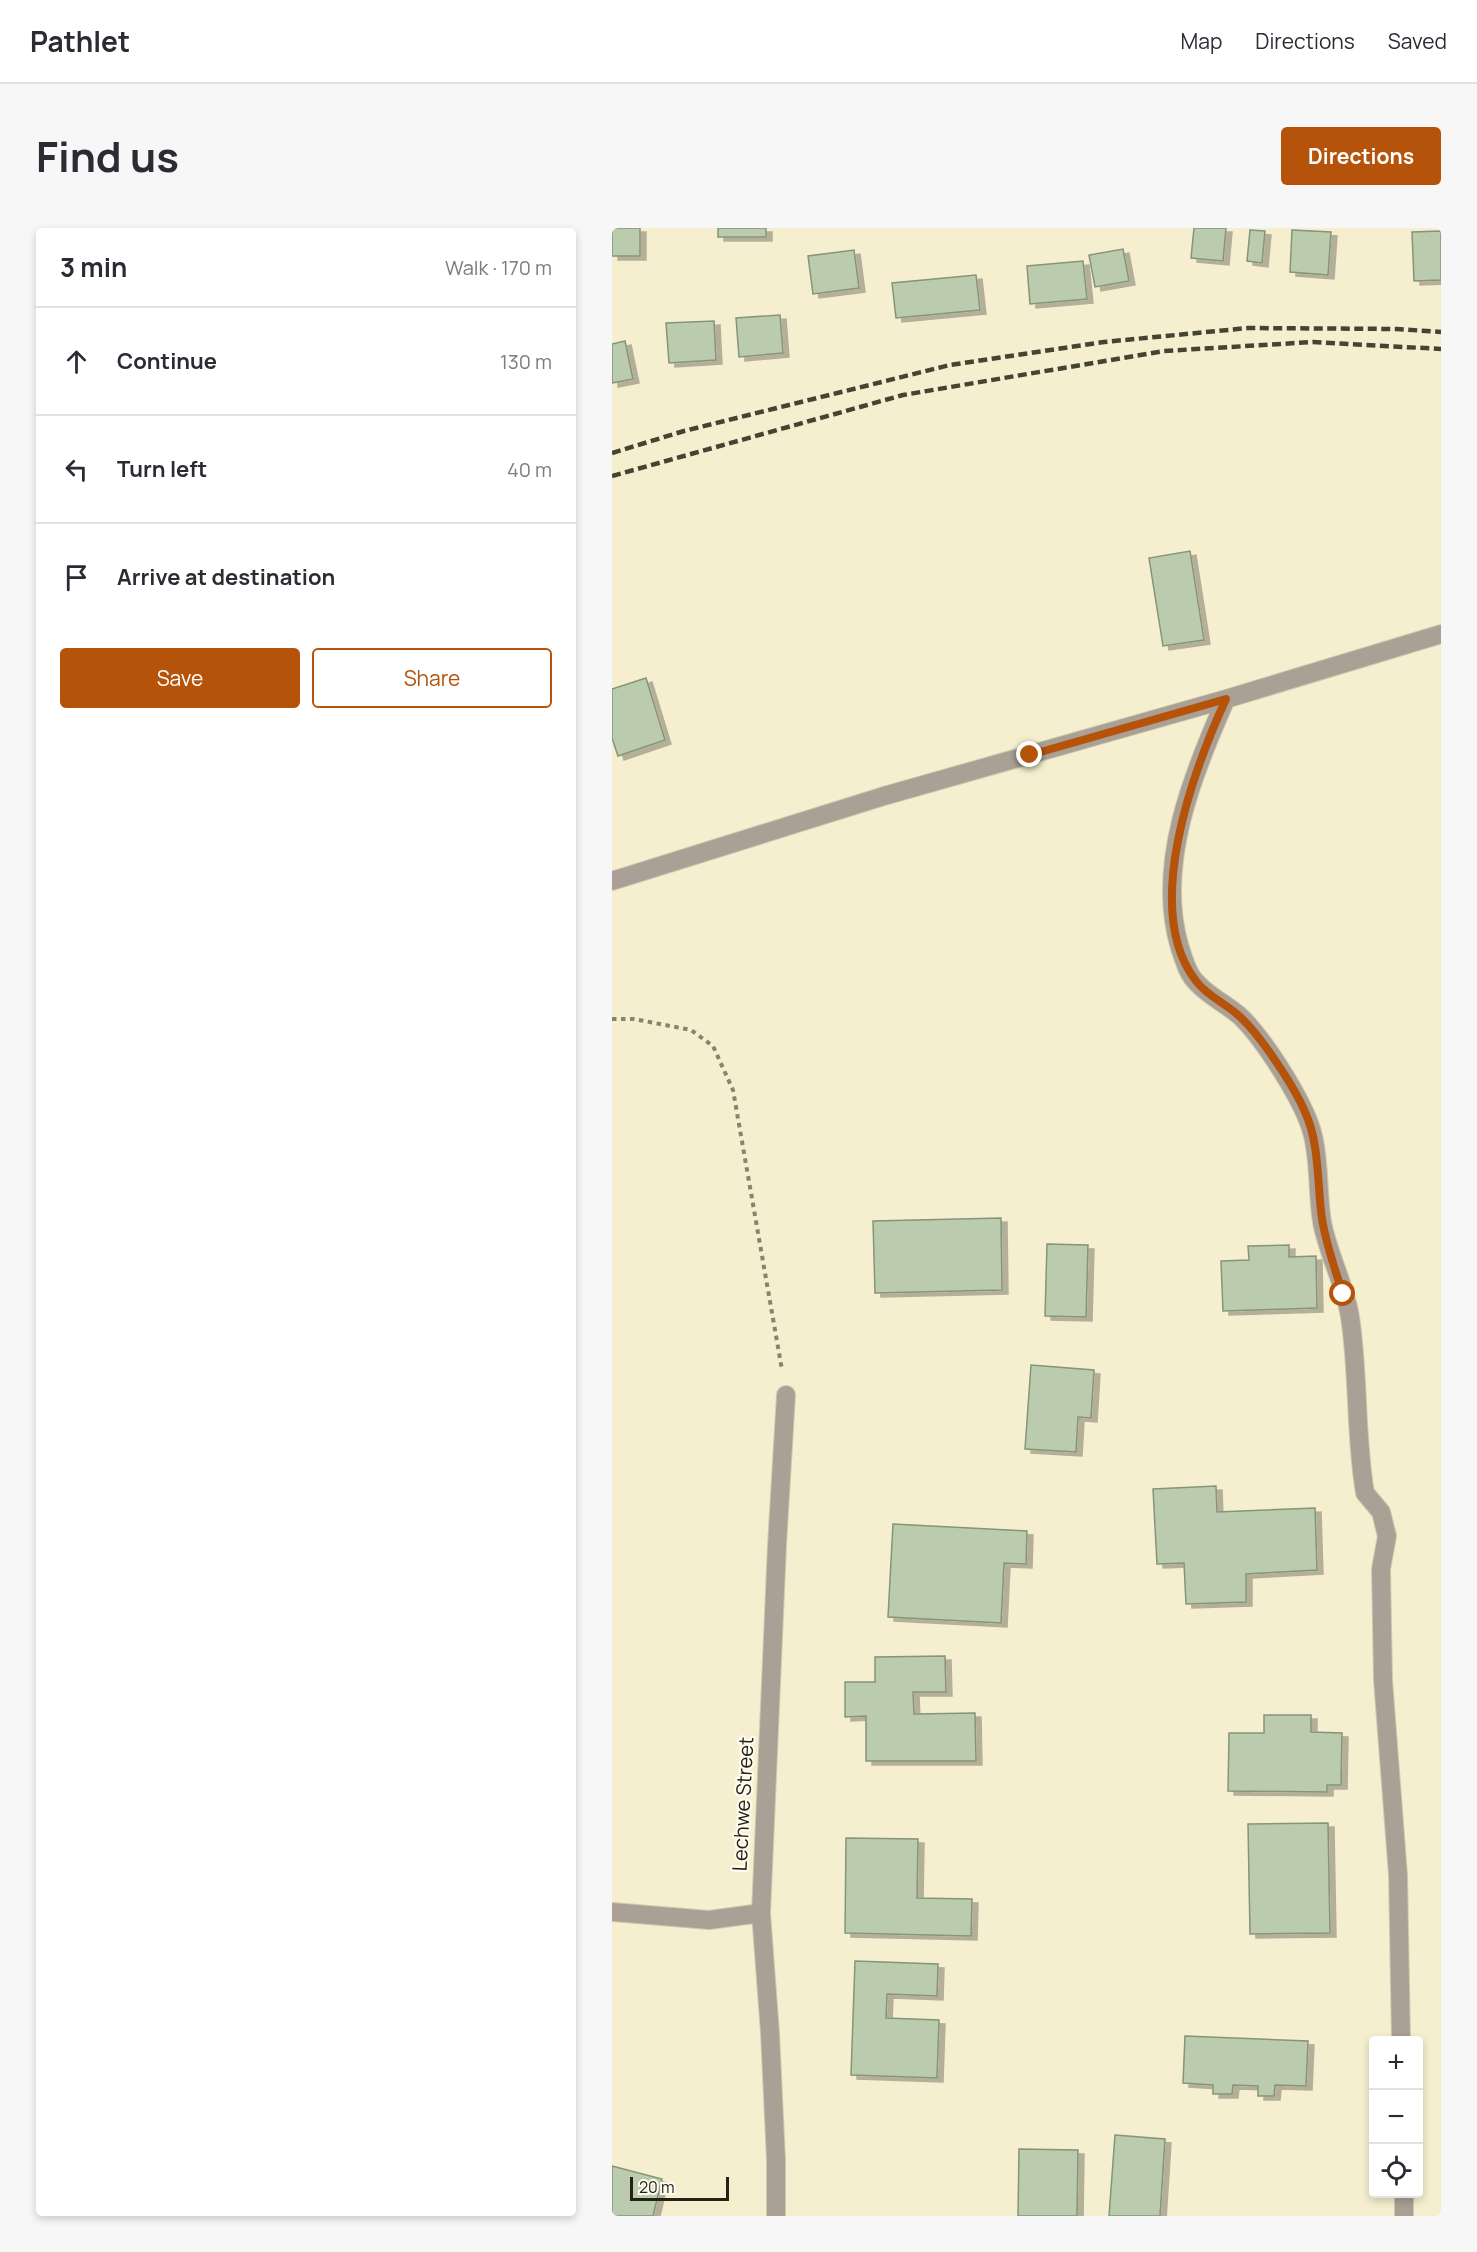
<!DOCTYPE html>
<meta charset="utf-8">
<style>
body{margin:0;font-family:Manrope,sans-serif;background:#f7f7f7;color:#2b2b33}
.controls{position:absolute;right:18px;bottom:18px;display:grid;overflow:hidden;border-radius:6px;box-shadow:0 3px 9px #0003}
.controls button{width:54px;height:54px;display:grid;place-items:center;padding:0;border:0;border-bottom:2px solid #e1e1e2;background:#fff;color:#2b2b33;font:30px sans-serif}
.scale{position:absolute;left:18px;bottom:15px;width:99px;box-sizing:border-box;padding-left:6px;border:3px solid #242216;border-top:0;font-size:16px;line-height:21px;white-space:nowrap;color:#242216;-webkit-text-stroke:4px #fefcef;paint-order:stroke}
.stop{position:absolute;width:18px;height:18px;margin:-14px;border:4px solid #b45309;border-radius:50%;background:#fff}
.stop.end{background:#b45309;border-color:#fff;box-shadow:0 2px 6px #0008}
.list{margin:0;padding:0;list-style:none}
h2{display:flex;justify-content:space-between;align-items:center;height:78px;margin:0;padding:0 24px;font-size:26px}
h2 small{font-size:20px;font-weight:400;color:#7c7c81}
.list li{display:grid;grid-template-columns:39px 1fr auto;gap:18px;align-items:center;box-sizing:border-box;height:108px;padding:0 24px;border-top:2px solid #e1e1e2}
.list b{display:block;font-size:22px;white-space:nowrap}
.list em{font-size:20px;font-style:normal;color:#7c7c81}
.actions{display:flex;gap:12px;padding:18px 24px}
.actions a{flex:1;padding:14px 0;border:2px solid #b45309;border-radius:6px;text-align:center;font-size:21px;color:#b45309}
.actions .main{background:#b45309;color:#fff}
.icon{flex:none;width:33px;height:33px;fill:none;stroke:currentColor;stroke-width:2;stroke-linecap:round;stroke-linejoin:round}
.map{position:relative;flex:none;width:829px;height:1988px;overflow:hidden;border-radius:6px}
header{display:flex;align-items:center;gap:36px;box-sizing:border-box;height:84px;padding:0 30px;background:#fff;border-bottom:2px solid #e1e1e2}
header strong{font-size:28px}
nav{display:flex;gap:33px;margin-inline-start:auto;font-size:21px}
.intro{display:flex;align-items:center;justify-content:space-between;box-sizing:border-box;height:144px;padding:0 36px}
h1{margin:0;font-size:42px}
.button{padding:15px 27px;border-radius:6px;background:#b45309;color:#fff;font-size:21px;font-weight:700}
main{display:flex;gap:36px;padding:0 36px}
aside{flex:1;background:#fff;border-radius:6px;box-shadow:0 3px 9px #0003}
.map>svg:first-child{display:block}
.building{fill:#bbcbae;stroke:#869479;stroke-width:1.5;filter:url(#shadow)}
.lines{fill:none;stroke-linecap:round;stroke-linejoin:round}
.street-casing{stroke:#cfcaae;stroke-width:20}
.path{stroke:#87846e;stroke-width:4;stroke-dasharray:4.5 4.5;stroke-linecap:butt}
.street{stroke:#aba096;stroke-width:18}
.rail{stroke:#454334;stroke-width:4.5;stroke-dasharray:9 4.5;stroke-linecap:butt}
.route{stroke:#b45309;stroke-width:8}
.labels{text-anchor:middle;stroke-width:4.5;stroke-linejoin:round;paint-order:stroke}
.street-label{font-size:20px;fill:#242216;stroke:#fefcef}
</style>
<header>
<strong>Pathlet</strong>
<nav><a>Map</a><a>Directions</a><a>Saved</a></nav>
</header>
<div class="intro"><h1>Find us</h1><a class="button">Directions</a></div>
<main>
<aside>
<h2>3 min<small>Walk · 170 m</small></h2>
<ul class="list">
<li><svg class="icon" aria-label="ahead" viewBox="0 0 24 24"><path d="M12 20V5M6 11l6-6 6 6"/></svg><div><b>Continue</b></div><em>130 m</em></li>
<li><svg class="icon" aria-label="left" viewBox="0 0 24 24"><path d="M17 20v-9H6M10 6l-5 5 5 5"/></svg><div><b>Turn left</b></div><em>40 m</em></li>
<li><svg class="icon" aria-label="arrive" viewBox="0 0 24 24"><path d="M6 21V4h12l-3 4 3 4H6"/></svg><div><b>Arrive at destination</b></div></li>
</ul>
<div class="actions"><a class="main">Save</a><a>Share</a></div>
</aside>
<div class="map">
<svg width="829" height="1988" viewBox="0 0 829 1988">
<defs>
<filter id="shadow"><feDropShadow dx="6" dy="4" stdDeviation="0" flood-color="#0004"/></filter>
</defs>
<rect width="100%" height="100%" fill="#f5efcf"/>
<path class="building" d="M0,0H28V28H0Z
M106,0H154V9H106Z
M582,0H614L611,33L579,30Z
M638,2L653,3L650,35L635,33Z
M680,2L719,4L716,47L678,44Z
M829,3V52L802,53L800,4Z
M511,21L517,53L483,59L477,27Z
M242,22L247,60L201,66L196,28Z
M471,33L475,71L418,76L415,38Z
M364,47L368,82L284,90L280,55Z
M168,87L171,125L127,129L124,90Z
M102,93L104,132L57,135L54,95Z
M13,113L21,151L0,155V116Z
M578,323L592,412L551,418L537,330Z
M34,450L53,512L6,528L0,510V461Z
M389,990L390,1062L263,1065L261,993Z
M435,1016L476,1017L474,1089L433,1088Z
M677,1017V1029L704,1028L705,1080L611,1083L609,1033L637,1032L636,1018Z
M419,1137L482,1142L479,1190L466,1189L464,1224L413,1221Z
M604,1258L605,1284L703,1280L705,1342L634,1346V1374L574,1376L572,1335L545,1336L541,1261Z
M281,1296L415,1303L414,1336L392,1335L389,1395L276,1389Z
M333,1428L334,1464H301L302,1486L363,1485L364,1533H254V1488L233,1489V1454H263V1429Z
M652,1487H699V1504L730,1505L729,1557H715V1564L616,1563L617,1505H652Z
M716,1595L718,1705L638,1706L636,1596Z
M234,1610L306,1611L305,1670L360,1671L359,1708L233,1705Z
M243,1733L326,1736L325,1768L275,1766L274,1790L327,1792L325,1850L239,1847Z
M573,1808L696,1813L694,1858L663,1857L662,1868H646V1858L621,1857L620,1866H601V1857L571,1855Z
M503,1907L553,1911L548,1988H497Z
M407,1921L466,1922L465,1988H406Z
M0,1938L50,1951L41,1988H0Z"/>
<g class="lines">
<defs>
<path id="street" d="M614,471C581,545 543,638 568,720C572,732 576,747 586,756C598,769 616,777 629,789C653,813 691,872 700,904C708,932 705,964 710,994C716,1026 733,1057 738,1089C747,1147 743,1207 753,1265L769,1284L775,1308L769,1341L771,1452L786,1647L789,1812
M0,653L272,568L614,471L829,406
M0,1684L97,1692L149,1685
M792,1966V1988
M164,1988V1932L158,1805L149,1685L165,1317L174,1167"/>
</defs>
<use href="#street" class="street-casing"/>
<path class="path" d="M0,791H22L79,802L101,818L121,862L170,1142"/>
<use href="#street" class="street"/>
<path class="rail" d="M0,225L72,203L338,137L492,114L636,100L785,101L829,104
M0,248L291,167L552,123L701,114L829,121"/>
</g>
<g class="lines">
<path class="route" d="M418,527L614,471C581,543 529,682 584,753C594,767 614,776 626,787C647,805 682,858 693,884C708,916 705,957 710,991C714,1016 723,1042 731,1066"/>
</g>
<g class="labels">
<g class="street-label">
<text transform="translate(131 1576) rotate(-87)" y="7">Lechwe Street</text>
</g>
</g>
</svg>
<div class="controls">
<button>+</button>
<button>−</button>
<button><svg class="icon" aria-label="locate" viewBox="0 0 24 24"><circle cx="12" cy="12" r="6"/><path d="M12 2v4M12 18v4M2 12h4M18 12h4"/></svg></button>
</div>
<div class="scale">20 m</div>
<div class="stop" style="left:731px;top:1066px"></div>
<div class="stop end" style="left:418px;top:527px"></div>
</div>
</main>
